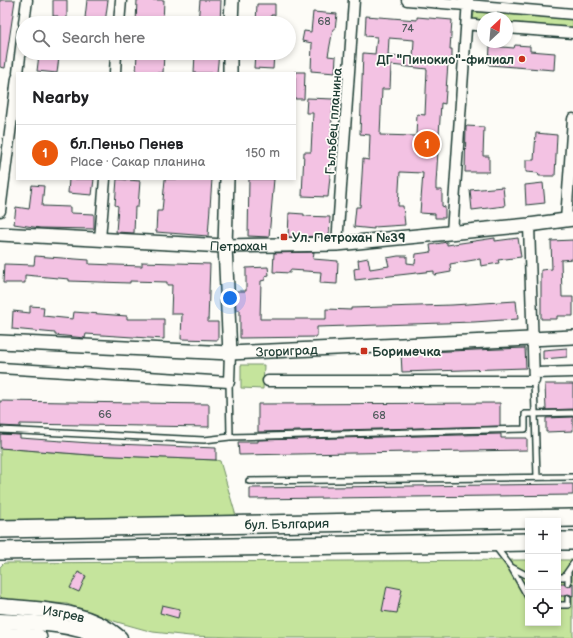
<!DOCTYPE html>
<meta charset="utf-8">
<style>
body{margin:0;font-family:"Balsamiq Sans",sans-serif;background:#f6f6f6;color:#202124}
.controls{position:absolute;right:12px;bottom:12px;display:grid;overflow:hidden;border-radius:0px;box-shadow:0 2px 6px #0003}
.controls button{width:36px;height:36px;display:grid;place-items:center;padding:0;border:0;border-bottom:1px solid #e0e0e0;background:#fff;color:#202124;font:20px sans-serif}
.compass{position:absolute;left:477px;top:12px;width:36px;height:36px;border-radius:50%;background:#fff;box-shadow:0 2px 6px #0003;rotate:26deg}
.you{position:absolute;left:230px;top:298px;width:14px;height:14px;margin:-10px;border:3px solid #fff;border-radius:50%;background:#1a73e8;box-shadow:0 0 0 6px #1a73e833}
.badge{display:grid;place-items:center;width:26px;height:26px;border-radius:50%;background:#ea580c;color:#fff;font-size:13px;font-weight:700}
.pin{position:absolute;translate:-50% -50%;border:2px solid #fff;box-shadow:0 1px 4px #0006}
.list{margin:0;padding:0;list-style:none}
h2{display:flex;justify-content:space-between;align-items:center;height:52px;margin:0;padding:0 16px;font-size:17px}
h2 small{font-size:13px;font-weight:400;color:#757577}
.list li{display:grid;grid-template-columns:26px 1fr auto;gap:12px;align-items:center;box-sizing:border-box;height:56px;padding:0 16px;border-top:1px solid #e0e0e0}
.list b{display:block;font-size:15px;white-space:nowrap}
.list p{margin:0;font-size:13px;white-space:nowrap;color:#757577}
.list em{font-size:13px;font-style:normal;color:#757577}
.icon{flex:none;width:22px;height:22px;fill:none;stroke:currentColor;stroke-width:2;stroke-linecap:round;stroke-linejoin:round}
.map{position:relative;flex:none;width:573px;height:638px;overflow:hidden}
.search{position:absolute;background:#fff;box-shadow:0 2px 6px #0003;left:16px;top:16px;width:280px;height:44px;display:flex;align-items:center;gap:10px;box-sizing:border-box;padding:0 14px;border-radius:22px;color:#757577;font-size:15px}
.panel{position:absolute;background:#fff;box-shadow:0 2px 6px #0003;left:16px;top:72px;width:280px;height:108px;border-radius:0px}
.map>svg:first-child{display:block}
.green{fill:#c5e49c;stroke:#729068}
.building{fill:#f3c2e3;stroke:#1f3d34;fill-rule:evenodd}
.lines{fill:none;stroke-linecap:round;stroke-linejoin:round}
.service-casing{stroke:#1f3d34;stroke-width:8}
.minor-casing{stroke:#1f3d34;stroke-width:13}
.tertiary-casing{stroke:#1f3d34;stroke-width:16}
.secondary-casing{stroke:#1f3d34;stroke-width:17}
.trunk-casing{stroke:#1f3d34;stroke-width:20}
.service{stroke:#fdfcf7;stroke-width:5}
.minor{stroke:#fdfcf7;stroke-width:10}
.tertiary{stroke:#fdfcf7;stroke-width:13}
.secondary{stroke:#fdfcf7;stroke-width:14}
.trunk{stroke:#fdfcf7;stroke-width:17}
.poi-dot{fill:#c8321e;stroke:#fdfcf7;stroke-width:1.5}
.labels{text-anchor:middle;stroke-width:3.5;stroke-linejoin:round;paint-order:stroke}
.number-label{font-size:11px;fill:#545e60}
.poi-label{font-size:13px;font-weight:bold;fill:#1f3d34;stroke:#fdfcf7;text-anchor:start}
.street-label{font-size:13px;fill:#1f3d34;stroke:#fdfcf7}
</style>
<div class="map">
<svg width="573" height="638" viewBox="0 0 573 638">
<rect width="100%" height="100%" fill="#fdfcf7"/>
<filter id="ink" filterUnits="userSpaceOnUse"><feTurbulence type="fractalNoise" baseFrequency=".025" numOctaves="2"/><feDisplacementMap in="SourceGraphic" scale="8" xChannelSelector="R" yChannelSelector="G"/><feConvolveMatrix kernelMatrix="1 2 1 2 8 2 1 2 1" color-interpolation-filters="sRGB"/></filter>
<g filter="url(#ink)">
<path class="green" d="M474,12L573,19V28L507,22V18L473,20Z
M241,365H264L263,389L241,388Z
M0,448L90,455L216,460L220,461L236,516L0,523Z
M528,560V623H558V560H573V638H256L190,636L153,632L117,622L67,604L3,599L0,596V567L4,563Z"/>
<path class="building" d="M0,0H15L5,68L0,67Z
M53,0H67V19H58V16H53Z
M87,0H108L105,23H92V19L85,18Z
M137,0H164L163,23H136Z
M200,0H221L220,23H198Z
M257,4H275V15H271V23H256Z
M313,12L337,14L335,29H333L328,56L336,57L335,73L311,71L312,43L302,41L304,31L311,32Z
M366,16L417,20V17L452,20L450,49H452V64L448,63L445,104L441,103L436,183V190H442V206L445,207V218H435V214L420,213L423,173L400,172L398,206H403L405,225L374,227V229L354,227L356,207H360L363,159L369,160L370,135L360,134L363,53L375,54L377,37L365,36ZM389,38L414,40L413,58L388,56ZM391,65L427,69L425,115L417,114L416,136L380,135L382,89H390Z
M515,45L530,46V51L555,53L554,70L489,65L490,46L514,48Z
M137,53H164L163,73H136Z
M195,53H219L217,73H194Z
M255,53H274L273,69L254,68Z
M39,55L59,57L57,73L37,71Z
M295,72H305L304,99H295Z
M307,98L333,99L330,156H332L328,197L302,196L304,152H311L313,113H306Z
M466,126L484,127L483,156H489V172H465Z
M536,133L557,135L555,176H539L538,173L526,172V160H534Z
M69,179H94L92,195L68,193Z
M117,179L140,181L138,207H135L134,233L116,232L118,206L115,205Z
M165,179H212L208,236L156,232L157,211H162Z
M249,179H274L269,237L248,236Z
M543,183L545,203L526,205L525,185Z
M32,185L44,186L42,206L70,207V213L94,214V229L40,228L14,224L16,207L29,209Z
M503,187L505,206L472,210L470,190Z
M289,213L304,214V216L330,217L329,236L288,237Z
M495,238V241L518,238L521,257L498,260L499,263L481,266L480,259L450,264L451,272L434,275V271L355,280L354,269L359,268L358,260L368,258L370,269L389,266L387,258L398,256H407V263L415,264L416,254L431,252L430,245L447,242V245Z
M573,240V259L561,260L562,297H573V316H557V319H541V270L552,269L551,241Z
M314,252L313,259L338,261L337,284L320,283L321,272L290,270V273L273,272L274,253Z
M35,256L89,260V264L142,266V262L210,264L208,322H218V340L181,339L182,314H171L172,285H167V282L130,281V283L69,281V279L25,275V283H3L4,264L34,265Z
M268,267L269,275L265,276V280L261,281L260,319H326V309L351,310V308L452,305L516,301L518,319L474,322L317,327V337L240,338V310H236L235,291H246V268Z
M30,306L44,307L43,316L73,319L74,312L127,316V319H164V339L86,334L85,338L55,335V333L12,329L13,311L30,313Z
M525,348L526,368L402,372L401,353Z
M567,348V357L543,359V350Z
M545,384H573V409L546,410Z
M0,401L209,404V427L20,424V427L0,426Z
M500,403V426L258,432V404Z
M573,417V431L546,432V418Z
M0,434L20,435V438L90,443L216,448V460L90,455L0,448Z
M501,434V438H527V450L239,455L238,442H258V440Z
M573,484V495L250,499V488Z
M78,572L86,576L79,592L70,588Z
M558,583H564L568,587L573,583V596L568,594L564,596H558Z
M387,586L402,589L397,613L382,611Z
M162,605L180,609L178,618L160,613Z"/>
<g class="lines">
<defs>
<path id="service" d="M534,381L537,477
M229,382L230,437
M0,430L204,440L230,437L525,429V414L573,413
M249,481L573,477
M495,546L511,567L528,576
M511,567L528,597
M568,572V583
M558,577H564L573,564
M558,605H568V598"/>
<path id="minor" d="M407,0L573,14
M24,23L27,0
M119,23L121,0
M467,24L483,26
M507,28L573,33
M18,73L23,31
M115,73L116,53
M0,211L17,78
M566,220L573,119
M452,233L468,0
M100,239L105,179
M337,244L354,0
M0,368L229,382L230,353
M534,373L573,372
M268,381H534L529,225"/>
<g id="tertiary">
<path d="M231,23L232,0"/>
<path d="M230,73V53"/>
<path d="M227,179L225,246L230,353"/>
<path id="s1" d="M0,234L225,246L337,244L529,225L573,219"/>
<path id="s2" d="M0,342L230,353L573,337"/>
</g>
<g id="secondary">
<path id="s3" d="M0,606C42,610 87,609 120,638"/>
<path d="M0,621C38,623 68,623 103,638"/>
</g>
<g id="trunk">
<path id="s4" d="M0,529L573,518"/>
<path d="M558,541H573"/>
<path d="M0,551L528,542"/>
<path d="M0,636L38,638"/>
</g>
</defs>
<use href="#service" class="service-casing"/>
<use href="#minor" class="minor-casing"/>
<use href="#tertiary" class="tertiary-casing"/>
<use href="#secondary" class="secondary-casing"/>
<use href="#trunk" class="trunk-casing"/>
<use href="#service" class="service"/>
<use href="#minor" class="minor"/>
<use href="#tertiary" class="tertiary"/>
<use href="#secondary" class="secondary"/>
<use href="#trunk" class="trunk"/>
</g>
</g>
<g class="poi-dot">
<circle cx="522" cy="59" r="4"/>
<rect x="280" y="233" width="8" height="8" rx="2"/>
<rect x="360" y="347" width="8" height="8" rx="2"/>
</g>
<g class="labels">
<g class="number-label">
<text x="324" y="25">68</text>
<text x="408" y="32">74</text>
<text x="105" y="418">66</text>
<text x="379" y="419">68</text>
</g>
<g class="poi-label">
<text x="514" y="64" text-anchor="end">ДГ "Пинокио"-филиал</text>
<text x="292" y="242">Ул. Петрохан №39</text>
<text x="372" y="356">Боримечка</text>
</g>
<g class="street-label">
<text transform="translate(333 121) rotate(-86)" y="5">Гълъбец планина</text>
<text dy="5" stroke="none"><textPath href="#s1" startOffset="239">Петрохан</textPath></text>
<text dy="5" stroke="none"><textPath href="#s2" startOffset="287">Згориград</textPath></text>
<text dy="5" stroke="none"><textPath href="#s4" startOffset="287">бул. България</textPath></text>
<text dy="5" stroke="none"><textPath href="#s3" startOffset="64">Изгрев</textPath></text>
</g>
</g>
</svg>
<div class="controls">
<button>+</button>
<button>−</button>
<button><svg class="icon" aria-label="locate" viewBox="0 0 24 24"><circle cx="12" cy="12" r="6"/><path d="M12 2v4M12 18v4M2 12h4M18 12h4"/></svg></button>
</div>
<svg class="compass" viewBox="-18 -18 36 36"><path d="M0-13l5 13h-10z" fill="#e53935"/><path d="M0 13l5-13h-10z" fill="#757577"/></svg>
<div class="you"></div>
<div class="pin badge" style="left:427px;top:144px">1</div>
<div class="search"><svg class="icon" aria-label="search" viewBox="0 0 24 24"><circle cx="10" cy="10" r="6"/><path d="M15 15l6 6"/></svg>Search here</div>
<section class="panel">
<h2>Nearby<small></small></h2>
<ul class="list">
<li><span class="badge">1</span><div><b>бл.Пеньо Пенев</b><p>Place · Сакар планина</p></div><em>150 m</em></li>
</ul>
</section>
</div>
